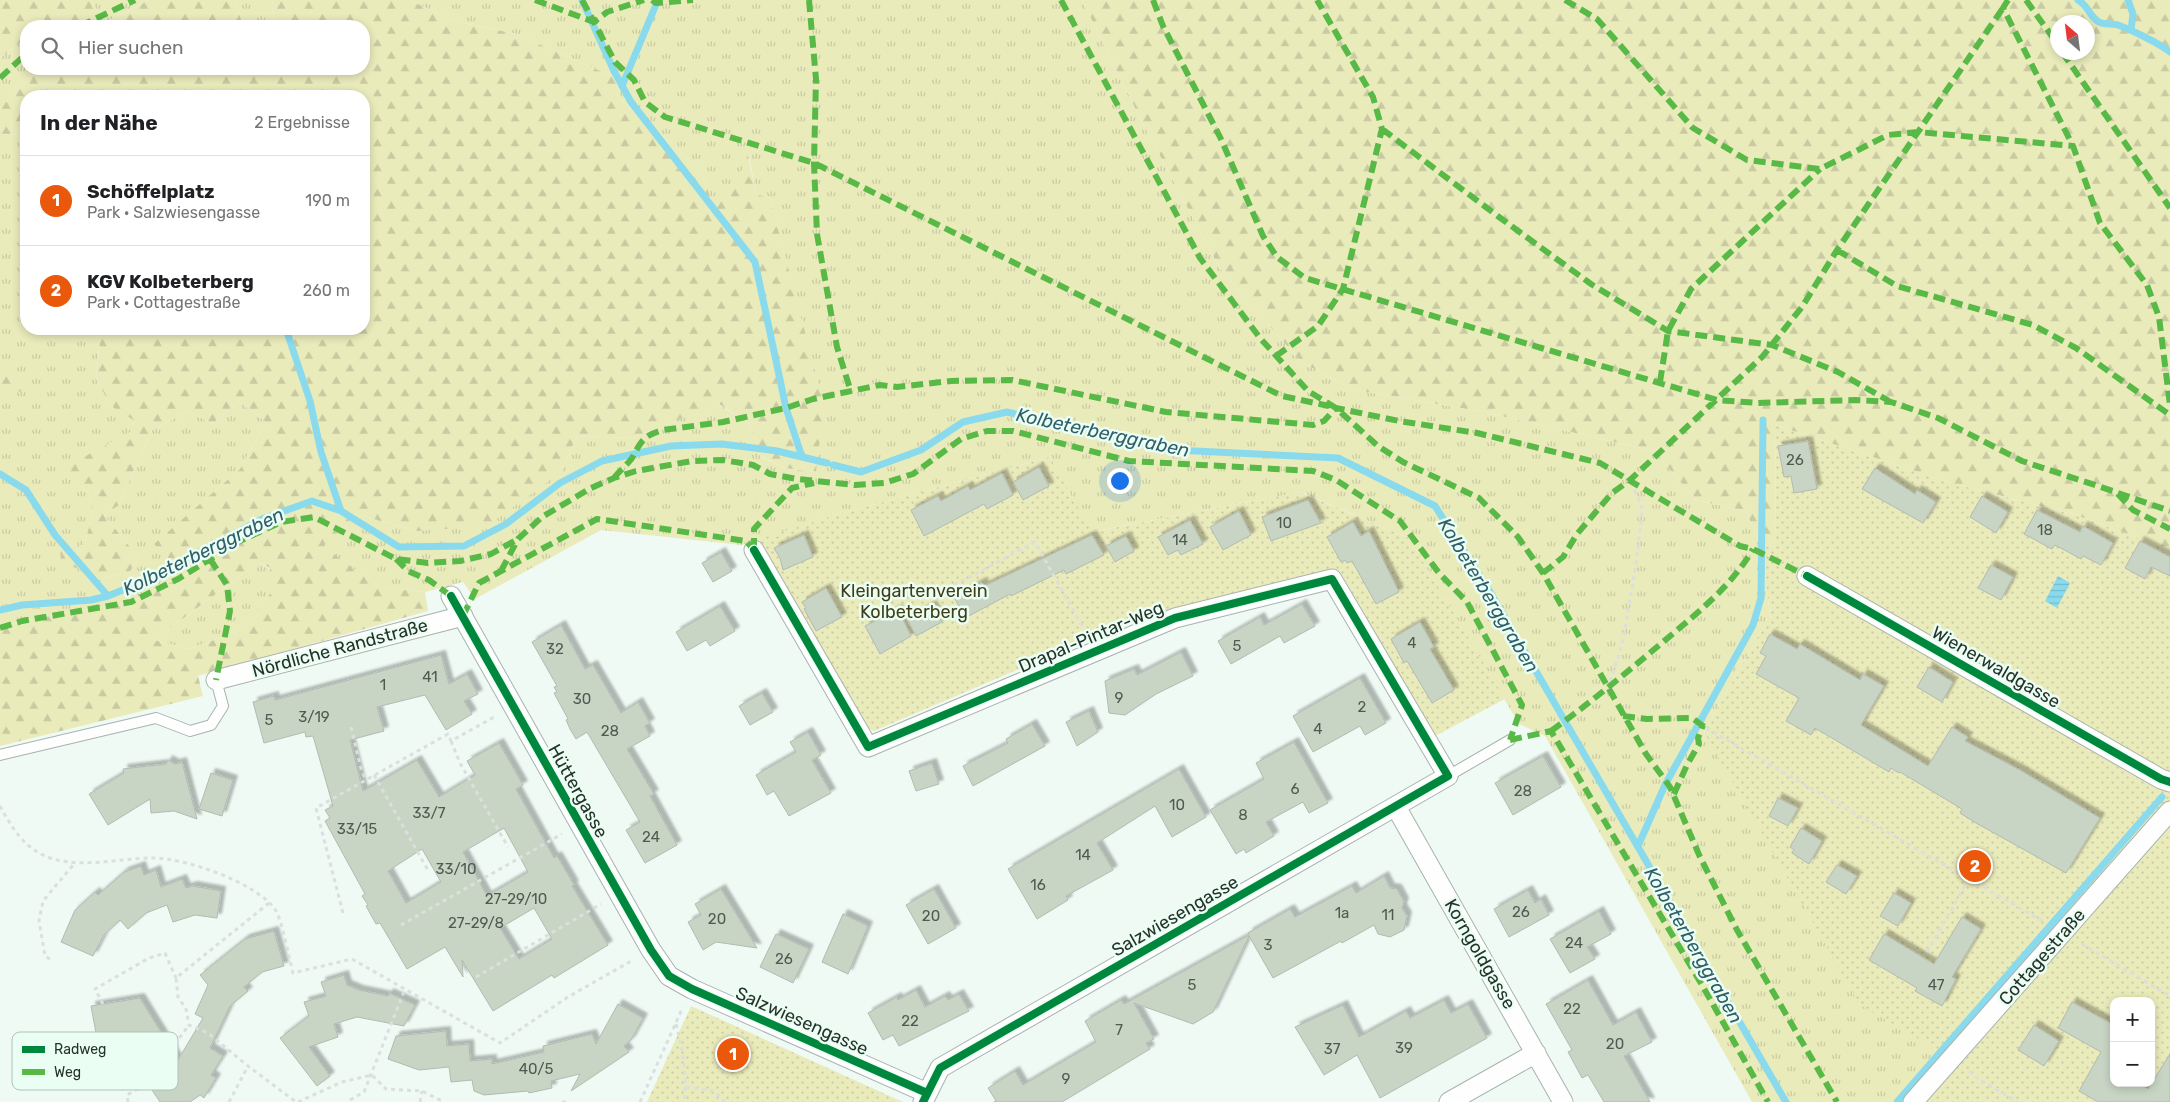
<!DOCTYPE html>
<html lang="de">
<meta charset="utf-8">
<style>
body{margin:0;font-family:Rubik,sans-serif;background:#f6f6f6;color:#202124}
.controls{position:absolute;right:15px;bottom:15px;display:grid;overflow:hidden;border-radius:10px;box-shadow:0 2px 8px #0003}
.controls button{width:45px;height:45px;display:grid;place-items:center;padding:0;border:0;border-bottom:1px solid #e0e0e0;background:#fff;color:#202124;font:25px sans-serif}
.compass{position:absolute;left:2050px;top:15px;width:45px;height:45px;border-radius:50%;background:#fff;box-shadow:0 2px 8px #0003;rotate:332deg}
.you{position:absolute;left:1119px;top:480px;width:18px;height:18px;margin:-12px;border:4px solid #fff;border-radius:50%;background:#1a73e8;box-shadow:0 0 0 8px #1a73e833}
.badge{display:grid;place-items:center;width:32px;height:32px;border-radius:50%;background:#ea580c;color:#fff;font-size:16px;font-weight:700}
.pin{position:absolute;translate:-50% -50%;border:2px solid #fff;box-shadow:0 1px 5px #0006}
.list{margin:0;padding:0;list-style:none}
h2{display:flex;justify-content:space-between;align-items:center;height:65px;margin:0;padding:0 20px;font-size:21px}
h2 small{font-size:16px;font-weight:400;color:#757577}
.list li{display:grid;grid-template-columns:32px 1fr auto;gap:15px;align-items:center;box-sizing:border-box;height:90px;padding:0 20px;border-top:1px solid #e0e0e0}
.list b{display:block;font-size:19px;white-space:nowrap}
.list p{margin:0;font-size:16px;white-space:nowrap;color:#757577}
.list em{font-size:16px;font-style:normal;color:#757577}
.icon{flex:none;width:28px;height:28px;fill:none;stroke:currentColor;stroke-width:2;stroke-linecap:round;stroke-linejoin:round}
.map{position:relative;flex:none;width:2170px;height:1102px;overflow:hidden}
.search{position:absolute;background:#fff;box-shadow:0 2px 8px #0003;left:20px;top:20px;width:350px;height:55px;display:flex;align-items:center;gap:12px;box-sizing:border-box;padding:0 18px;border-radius:20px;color:#757577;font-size:19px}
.panel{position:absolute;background:#fff;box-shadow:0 2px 8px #0003;left:20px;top:90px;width:350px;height:245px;border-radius:20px}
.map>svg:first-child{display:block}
.grass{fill:url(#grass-tufts)}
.forest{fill:url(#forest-firs);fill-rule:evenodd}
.park{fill:url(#park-dots);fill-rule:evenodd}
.water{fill:url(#water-rules)}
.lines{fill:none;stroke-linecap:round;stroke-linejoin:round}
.stream{stroke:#89daed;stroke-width:7}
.building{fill:#c8d5c4;stroke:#b2bab2;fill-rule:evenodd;filter:url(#shadow)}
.service-casing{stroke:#a9b3ae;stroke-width:12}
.minor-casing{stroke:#a9b3ae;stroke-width:21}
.path{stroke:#dbdfdd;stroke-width:3;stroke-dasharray:4 4;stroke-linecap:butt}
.service{stroke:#fdfefd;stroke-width:10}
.minor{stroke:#fdfefd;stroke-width:19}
.quiet{stroke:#58b947;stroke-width:6;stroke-dasharray:12 6;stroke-linecap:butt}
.cycleway-casing{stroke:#ebfef3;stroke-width:11}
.cycleway{stroke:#00873e;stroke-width:8}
.labels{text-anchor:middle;stroke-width:5;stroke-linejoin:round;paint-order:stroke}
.number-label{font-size:15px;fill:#4e5b51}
.park-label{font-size:18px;fill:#403d18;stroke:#ebfef3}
.street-label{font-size:18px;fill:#26322b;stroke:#ebfef3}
.water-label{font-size:19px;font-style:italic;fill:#2f5f6c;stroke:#ebfef3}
.key{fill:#ebfef3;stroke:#b0c1b7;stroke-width:1}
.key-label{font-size:14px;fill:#26322b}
</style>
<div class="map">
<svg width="2170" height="1102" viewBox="0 0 2170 1102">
<defs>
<pattern id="grass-tufts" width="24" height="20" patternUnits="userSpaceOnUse" patternTransform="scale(1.25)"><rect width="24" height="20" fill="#eaebbb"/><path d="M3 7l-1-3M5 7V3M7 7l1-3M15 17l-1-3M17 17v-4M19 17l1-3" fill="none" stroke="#c9caa1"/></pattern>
<pattern id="forest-firs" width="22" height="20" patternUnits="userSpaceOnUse" patternTransform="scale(1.25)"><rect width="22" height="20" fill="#eaebbb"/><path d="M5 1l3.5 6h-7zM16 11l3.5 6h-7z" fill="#c9caa1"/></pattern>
<pattern id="park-dots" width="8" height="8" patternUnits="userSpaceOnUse" patternTransform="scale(1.25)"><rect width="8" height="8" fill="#eaebbb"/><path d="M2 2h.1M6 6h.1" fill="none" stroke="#c9caa1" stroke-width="1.8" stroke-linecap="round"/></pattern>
<pattern id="water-rules" width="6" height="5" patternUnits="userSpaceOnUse" patternTransform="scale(1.25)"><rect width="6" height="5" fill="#89daed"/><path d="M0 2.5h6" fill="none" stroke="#76bccb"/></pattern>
<filter id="shadow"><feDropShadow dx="4.5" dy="-4.5" stdDeviation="1" flood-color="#0004"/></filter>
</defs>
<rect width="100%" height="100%" fill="#effaf4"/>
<path class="grass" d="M91,0H149L104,23Z
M235,0H272L274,26H243Z
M410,0H1082L1140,118L1219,267L1300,361L1350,389L1484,412L1654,451L1696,500L1746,511L1762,548L1770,615L1704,732L1936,1048L1945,1054L1901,1102H1752L1545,736L1519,724L1409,538L1301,492L1091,532L1050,457L843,513L741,545L601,530L475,599L463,582L425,592L379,587L322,546L355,514L418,531L561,472L577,436L632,438L718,404L750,424L761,457L785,468L816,472L823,405L770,198L756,194L749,156L729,199H711L700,168L622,101L614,77L516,34L450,20Z
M26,38V69H38L0,108V58Z
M0,134L26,135V329H101L96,379L111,406L135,420L131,432L61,470L88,492L93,513L84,545L60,549L104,577L129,573L139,558L104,515L119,505L152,430L189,411L212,424L239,402L266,422L240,469L155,544L168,558L210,559L178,579L131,602L22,621L0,628Z
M259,562L270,569V594L236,632L189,649L154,640Z"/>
<path class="forest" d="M0,0H91L104,23L149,0H235L243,26H26V38L0,58Z
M272,0H410L450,20L516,34L614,77L622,101L700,168L711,199H729L748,155L756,194L770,198L824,405L816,472L785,468L760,456L750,424L719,404L632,438L577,436L561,472L487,526L418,531L355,514L323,546L379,587L425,592L428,611L198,676L203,696L0,746V628L22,621L131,602L178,579L209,560L168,558L154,544L240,469L266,422L239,402L212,424L189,411L152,430L119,505L104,515L139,558L129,573L104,577L61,563L60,549L84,545L93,513L88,492L60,470L130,432L135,421L111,406L96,379L101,329H364V96H103L99,90L91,96H26V135L0,134V108L38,69H364V26H274ZM259,562L270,568V594L236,632L189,649L154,640Z
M1082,0H2170V550L2076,515L1951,483L1775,425L1776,545L1762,548L1746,511L1696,500L1654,451L1484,412L1350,389L1300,361L1219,267L1140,118ZM2058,22H2088V52H2058Z
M0,362L38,390L0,393Z"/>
<path class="park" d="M1775,425L1951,483L2076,515L2170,550V1102H1901L1945,1054L1860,1005L1704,732L1770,615L1762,548L1776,545ZM2114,1001H2151V1083H2114Z
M1050,457L1092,532L1300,492L1409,538L1505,699L1435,736L1339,570L1139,618L874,731L867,728L759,539L843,513Z
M691,1006L903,1102H647Z"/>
<path class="water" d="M2058,576L2070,583L2057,608L2045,601Z"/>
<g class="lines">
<path class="stream" d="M582,0L614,71L631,102L755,262L786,408L802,457
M2078,0C2088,5 2089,16 2099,22C2104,25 2112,23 2118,25C2129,29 2161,44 2170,52
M2128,0L2133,14L2131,30
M622,86L658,0
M286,329L310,401L321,452L341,511
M833,465L861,472L921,450L963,422L1007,412L1175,450L1338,458L1435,506L1490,592L1786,1102
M0,474L26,490L55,535L108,596
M0,610L22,605L91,600L108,596L142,582L262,519L312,501L341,511L399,547L464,546L506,524L560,483L602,461L671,446L722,444L777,451L827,463
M1638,846L1665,785L1753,625L1761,598L1763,420
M1897,1102L2162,797"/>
</g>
<path class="building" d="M1808,441L1817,489L1794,493L1791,476L1784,477L1778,446Z
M1039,467L1049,486L1023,500L1013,482Z
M1875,468L1915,494L1917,490L1936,502L1923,523L1862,489Z
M1002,473L1013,495L987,509L984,504L924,536L911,510L938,496L941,501L968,486L970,490Z
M1982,496L2008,512L1996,533L1970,517Z
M1308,500L1321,523L1271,541L1262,517Z
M2037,510L2080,532L2083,526L2113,543L2101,565L2083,556L2081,559L2055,545L2052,549L2024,534Z
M1239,511L1251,535L1223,550L1210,527Z
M1190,520L1203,544L1181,555L1178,550L1168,555L1158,537Z
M1353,522L1361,536L1369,531L1399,592L1376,604L1352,561L1347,563L1345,560L1341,562L1327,537Z
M804,535L813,557L783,570L780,558L774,548Z
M1092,535L1104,555L1066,574L1064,570L1011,596L1010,594L965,618L954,597L982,582L984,586Z
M1126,536L1134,551L1115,562L1106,546Z
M2140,541L2170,557V576L2151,567L2145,579L2125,568Z
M721,552L732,571L713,582L702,563Z
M1991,565L2013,577L2001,600L1978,588Z
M826,588L842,617L816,631L804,609L806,608L802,602Z
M1302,604L1315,626L1284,643L1280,636L1231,664L1218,641L1260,617L1264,625Z
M932,605L942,622L916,636L907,619Z
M720,606L735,631L710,646L706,640L687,651L676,632Z
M898,609L911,636L880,654L865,626Z
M1420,622L1434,647L1430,649L1454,690L1432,703L1407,661L1404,663L1391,639Z
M561,625L585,669L593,665L621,713L638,702L650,723L645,726L650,736L627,749L654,794L650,796L677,845L645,863L626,830L640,822L587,732L576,739L570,729L566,720L568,719L554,693L557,692L554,687L557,686L532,642Z
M1770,634L1797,649L1800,644L1860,680L1863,674L1884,686L1861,725L1928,766L1952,727L1968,737L1965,741L2020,770L2100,818L2066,873L1976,823L1960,813L1962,809L1900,772L1899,773L1891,768L1889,772L1815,728L1811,735L1786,721L1799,698L1756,674L1766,656L1760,653Z
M1181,652L1193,676L1156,694L1125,715L1109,713L1105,681L1134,669L1137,675Z
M441,655L449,684L467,674L478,694L464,701L472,714L446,730L425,695L377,707L384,731L350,740L363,791L417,760L439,797L475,775L467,761L499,743L523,785L516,789L554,858L557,856L574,885L572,886L608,945L554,978L552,975L493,1011L462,960L463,977L445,947L407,969L380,923L376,924L366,906L368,905L362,896L365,894L325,821L330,818L325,810L333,806L313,736L306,737L305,732L264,743L253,702L274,696L275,700ZM504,828L528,872L487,896L463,852ZM422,849L441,882L406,903L388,871ZM534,908L552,939L519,959L500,928Z
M1929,667L1953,682L1942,702L1917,687Z
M1360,678L1386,723L1365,735L1360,726L1313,752L1293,716Z
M762,693L773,712L750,725L739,706Z
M1089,711L1098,732L1077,746L1066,722Z
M1032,724L1045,746L973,786L963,766L1008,743L1006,739Z
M808,732L821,755L812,760L831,793L789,816L774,791L767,795L756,775L796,752L790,742Z
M1294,742L1328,803L1309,813L1303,802L1266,822L1274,836L1246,853L1244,849L1236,854L1210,810L1264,779L1256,763Z
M1543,756L1561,787L1513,815L1495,783Z
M168,760L175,764L182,762L197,819L174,811L151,813L150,799L108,825L89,794L124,773L123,769L166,764Z
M932,763L939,784L916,791L909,771Z
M1179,769L1206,817L1172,837L1155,806L1097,843L1113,870L1066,896L1068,900L1037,919L1008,869Z
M211,773L233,780L222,816L199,809Z
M1778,798L1798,808L1788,826L1769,816Z
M1801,828L1822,841L1809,864L1792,853L1794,850L1790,847Z
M1837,865L1857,876L1846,894L1826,882Z
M141,866L144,875L156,870L161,887L182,879L186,888L193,886L221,891L217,918L195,915L173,922L167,905L146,913L128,929L120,920L104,935L93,956L61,942L75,910L95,892L98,895L124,872Z
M1384,876L1390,888L1397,889L1404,902L1402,908L1407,916L1404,930L1390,937L1378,934L1374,925L1342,943L1341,941L1273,978L1249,936L1213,1012L1193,1024L1134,1003L1154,1039L1146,1043L1150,1049L1062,1102H994L996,1101L988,1088L1015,1071L1023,1085L1096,1042L1085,1021L1121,1000L1124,1004L1249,935L1248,933L1290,909L1295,917L1352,886L1356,893Z
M721,889L757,948L716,942L703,950L688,922L701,915L695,904Z
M934,889L956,928L928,944L906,905Z
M1528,890L1535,903L1541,899L1549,915L1509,937L1494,909Z
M1894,893L1911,903L1898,926L1880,916Z
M1599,911L1611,934L1587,947L1595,959L1570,973L1550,939Z
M843,914L868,926L848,974L822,962Z
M1962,917L1981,929L1952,977L1956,979L1942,1006L1915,991L1917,988L1869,960L1884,934L1934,964Z
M274,931L284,966L262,972L244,987L248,991L230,1006L210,1048L223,1056L211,1075L216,1078L204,1098L200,1095L190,1102H160L140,1072L152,1063L137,1037L98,1044L91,1006L140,998L178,1060L203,1018L195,1014L208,985L200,975L245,939Z
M776,934L809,949L793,983L760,967Z
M344,975L347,985L359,990L388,996L389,993L415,1005L404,1026L357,1017L334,1024L338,1037L309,1047L330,1076L317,1086L280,1038L309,1016L304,1002L326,996L321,982Z
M1588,980L1613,1025L1636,1012L1652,1042L1624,1056L1650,1102H1604L1588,1075L1582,1078L1568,1052L1572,1050L1546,1004Z
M916,990L925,1007L945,996L948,1000L959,994L969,1011L899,1046L893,1035L883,1040L868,1013L897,997L898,1000Z
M1444,1000L1451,1013L1468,1004L1487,1038L1380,1098L1357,1055L1324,1075L1295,1027L1343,1005L1359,1037L1406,1011L1410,1018Z
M2072,1002L2114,1025V1083H2138L2148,1089L2170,1054V1102H2098L2079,1091L2101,1052L2058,1028Z
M618,1004L643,1018L631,1040L624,1046L629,1052L571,1091L580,1074L551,1081L552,1088L529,1093L528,1091L484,1095L474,1091L472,1080L451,1082L449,1067L419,1070L388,1059L396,1036L446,1031L447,1046L469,1044L470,1061L492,1059V1064L544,1052L543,1046L592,1034L596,1044Z
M2034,1025L2059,1041L2044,1066L2018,1050Z"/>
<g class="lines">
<defs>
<path id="service" d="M0,755L156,718L190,731L211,725L223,706L216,680
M1448,776L1510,740"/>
<path id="minor" d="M754,550L868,747L1175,618L1332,579L1448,776L940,1068L923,1102
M1807,576L2161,779L2170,782
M451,596L651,950L669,976L692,989L927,1093
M216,680L463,616
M1396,807L1563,1102
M1449,1102L1536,1053
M1913,1102L2170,811"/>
</defs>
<use href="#service" class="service-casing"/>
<use href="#minor" class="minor-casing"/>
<path class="path" d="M947,589L1035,542L1086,633
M1608,689L1623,641L1636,564L1642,513L1641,504L1630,480
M351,727L361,769L366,780
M1706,728L2044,922
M451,741L460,763L508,847
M374,775L429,872
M0,806C10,824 21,844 41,854C73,871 118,858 153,858C185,858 259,883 276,911C283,923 289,959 293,973L352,959L500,1043L568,997L633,960
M269,903L176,978L178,997L186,1009L189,1025L208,1033L248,1066L296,1102
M343,913L316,808L448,734L451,741L496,716
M401,925L562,834
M2082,944L2170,996
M1927,952L1969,879
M50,959L45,956L39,921L43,901L74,864
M476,977L601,904
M103,1004L95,989L149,958L165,953L176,978
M676,1024C683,1050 687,1075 684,1102
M1969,1071L1980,1080L2018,1102
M686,1087L714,1091L725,1102
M350,1100L364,1092L405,989
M128,1102L127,1095L160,1076L174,1045L189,1025
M229,1102L248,1066
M298,1102L342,1082L372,1075L386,1089L422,1091L444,1102
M420,1102L422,1091
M562,1102H570
M640,1102L683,1007"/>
<use href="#service" class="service"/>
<use href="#minor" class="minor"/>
<path class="quiet" d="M535,0L594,22L615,62L634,80L645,102L665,117L814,163L1282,396L1329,406
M582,0L594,22L607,12L644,0
M652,0L656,3L693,0
M809,0L816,79L814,163L817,234L837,347L851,392
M1061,0L1200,258L1260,338L1308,391L1336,408L1378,446L1403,462L1479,498L1518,537L1543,573L1646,754L1670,787L1700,857L1737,930L1837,1102
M1153,0L1163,26L1221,139L1263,236L1277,257L1305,278L1717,400L1758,403L1855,400L1891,402L1938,418L2022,461L2116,492L2133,510L2170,529
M1565,0L1597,19L1693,128L1747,160L1820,169L1888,135L1918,132L2073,146
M2008,0L2003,8L2073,146L2100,223L2147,285L2159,317L2170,405
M2026,0L2058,45
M80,26L135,0
M2062,52L2170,208
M0,78L26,54
M1382,129L1499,217L1591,284L1668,331L1772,345L1838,372L1889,401
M1837,250L1897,286L2033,325L2076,348L2170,415
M1276,356L1318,326L1343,289L1382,129L1373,97L1317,0
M1660,382L1668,331L1691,289L1820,169
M614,478C618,472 629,463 632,458C642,440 643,436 663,430L723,422L786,408L813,399L880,385L897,387L951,381L1012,380L1166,412L1313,425L1324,421L1336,408L1399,421L1477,433L1600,463L1740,546L1753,549L1807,576
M2118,493L2170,511
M754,550V529L792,488L814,483
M210,559L227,585L230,611L216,680
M396,559L408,571L429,580L451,596
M501,571L518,539L542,517L591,488L614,478L636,471L692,461L723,460L753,465L770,474L797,479L855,485L884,483L913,474L961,439L987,431H1013L1129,461L1313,471L1336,480L1400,521L1439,573L1467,602L1522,705L1510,740
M1543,573L1563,557L1577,534L1612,493L1630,480L1762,357L1802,307L1837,250L2003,8
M463,616L479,583L597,519L746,541L754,550
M0,628L22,621L131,602L178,579L238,542L281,522L314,517L396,559L428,563L460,561L491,554L518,539
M1623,716L1647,719L1692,718L1706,728
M1551,731C1590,703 1626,673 1663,642C1696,614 1731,587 1753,549
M1510,740L1551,731L1702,985L1768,1102
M1674,794L1687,765L1699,744L1698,738L1703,725"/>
<defs>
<path id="cycleway" d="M754,550L868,747L1175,618L1332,579L1448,776L940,1068L923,1102
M1807,576L2161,779L2170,782
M451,596L651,950L669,976L692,989L927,1093"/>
</defs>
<use href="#cycleway" class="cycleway-casing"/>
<use href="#cycleway" class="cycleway"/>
</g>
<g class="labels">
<g class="number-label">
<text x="1795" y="465">26</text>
<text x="1284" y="528">10</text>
<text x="2045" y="535">18</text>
<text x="1180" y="545">14</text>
<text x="1412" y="648">4</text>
<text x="1237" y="651">5</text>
<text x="555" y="654">32</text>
<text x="430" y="682">41</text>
<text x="383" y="690">1</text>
<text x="1119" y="703">9</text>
<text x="582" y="704">30</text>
<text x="1362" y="712">2</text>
<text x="314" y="722">3/19</text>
<text x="269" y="725">5</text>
<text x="1318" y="734">4</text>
<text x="610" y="736">28</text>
<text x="1295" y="794">6</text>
<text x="1523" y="796">28</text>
<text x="1177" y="810">10</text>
<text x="429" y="818">33/7</text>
<text x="1243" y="820">8</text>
<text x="357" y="834">33/15</text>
<text x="651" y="842">24</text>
<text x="1083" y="860">14</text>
<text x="456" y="874">33/10</text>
<text x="1038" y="890">16</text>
<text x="516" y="904">27-29/10</text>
<text x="1521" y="917">26</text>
<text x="1342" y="918">1a</text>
<text x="1388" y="920">11</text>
<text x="931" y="921">20</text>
<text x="717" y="924">20</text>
<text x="476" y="928">27-29/8</text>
<text x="1574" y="948">24</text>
<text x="1268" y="950">3</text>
<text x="784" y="964">26</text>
<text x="1192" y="990">5</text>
<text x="1936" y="990">47</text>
<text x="1572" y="1014">22</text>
<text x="910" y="1026">22</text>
<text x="1119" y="1035">7</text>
<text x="1615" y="1049">20</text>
<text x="1404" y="1053">39</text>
<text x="1332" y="1054">37</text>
<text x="536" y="1074">40/5</text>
<text x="1066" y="1084">9</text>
</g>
<g class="park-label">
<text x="914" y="597">Kleingartenverein<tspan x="914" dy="21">Kolbeterberg</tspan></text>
</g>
<g class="street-label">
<text transform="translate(1091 637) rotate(-23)" y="6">Drapal-Pintar-Weg</text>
<text transform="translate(340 648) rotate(-15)" y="6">Nördliche Randstraße</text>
<text transform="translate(1996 667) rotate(30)" y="6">Wienerwaldgasse</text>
<text transform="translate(578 791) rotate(61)" y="6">Hüttergasse</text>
<text transform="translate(1175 916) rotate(-30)" y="6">Salzwiesengasse</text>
<text transform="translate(1480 954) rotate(60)" y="6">Korngoldgasse</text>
<text transform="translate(2042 957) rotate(-49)" y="6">Cottagestraße</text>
<text transform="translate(802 1021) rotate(24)" y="6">Salzwiesengasse</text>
</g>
<g class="water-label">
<text transform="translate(1103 432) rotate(12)" y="7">Kolbeterberggraben</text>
<text transform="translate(203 551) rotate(-26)" y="7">Kolbeterberggraben</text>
<text transform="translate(1489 595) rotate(59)" y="7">Kolbeterberggraben</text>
<text transform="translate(1694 945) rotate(60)" y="7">Kolbeterberggraben</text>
</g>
</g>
<rect x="12" y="1032" width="166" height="58" rx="8" class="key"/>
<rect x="22" y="1046" width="23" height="7" fill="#00873e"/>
<rect x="22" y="1069" width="23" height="6" fill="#58b947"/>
<g class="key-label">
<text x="54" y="1054">Radweg</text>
<text x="54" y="1077">Weg</text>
</g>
</svg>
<div class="controls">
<button>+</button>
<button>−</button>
</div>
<svg class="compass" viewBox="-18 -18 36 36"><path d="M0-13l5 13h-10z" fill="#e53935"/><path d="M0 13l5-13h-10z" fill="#757577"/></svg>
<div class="you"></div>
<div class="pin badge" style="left:733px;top:1054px">1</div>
<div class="pin badge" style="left:1975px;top:866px">2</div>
<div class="search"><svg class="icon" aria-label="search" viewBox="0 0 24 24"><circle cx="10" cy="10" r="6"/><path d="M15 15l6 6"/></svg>Hier suchen</div>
<section class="panel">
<h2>In der Nähe<small>2 Ergebnisse</small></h2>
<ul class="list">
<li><span class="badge">1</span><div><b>Schöffelplatz</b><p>Park · Salzwiesengasse</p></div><em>190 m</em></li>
<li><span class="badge">2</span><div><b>KGV Kolbeterberg</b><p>Park · Cottagestraße</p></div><em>260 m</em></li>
</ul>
</section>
</div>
